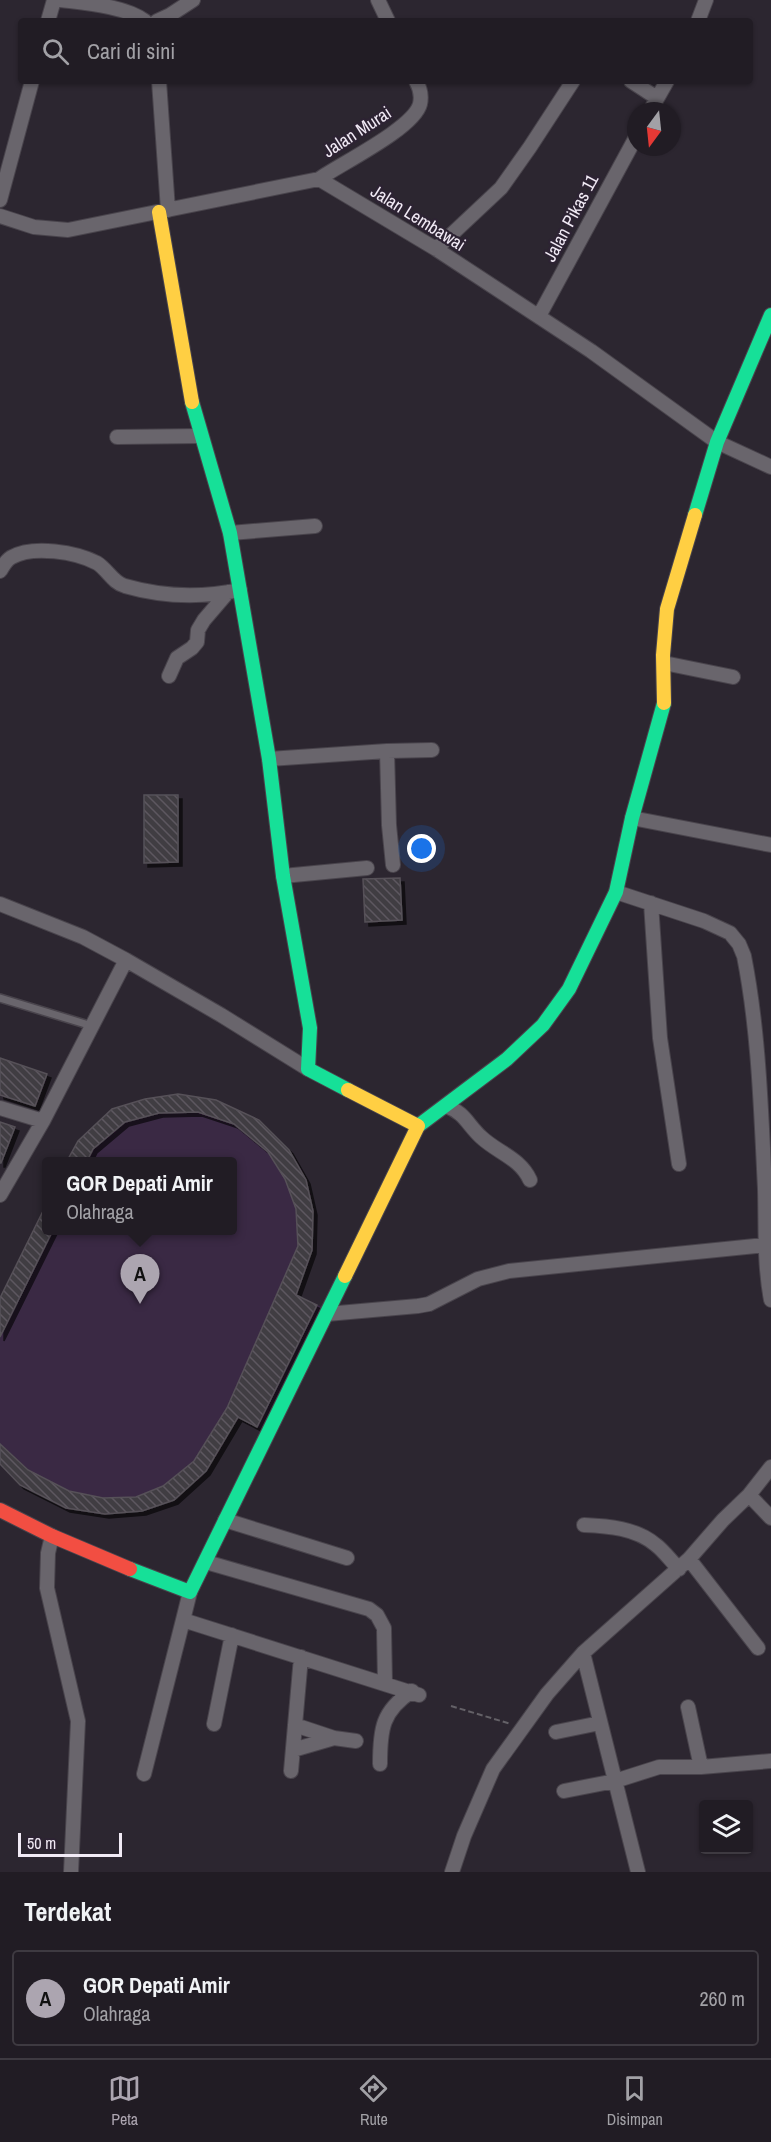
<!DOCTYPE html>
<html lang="id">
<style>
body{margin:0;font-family:"Archivo Narrow",sans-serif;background:#29252c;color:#f1f3f6}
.controls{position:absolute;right:18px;bottom:18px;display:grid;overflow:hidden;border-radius:6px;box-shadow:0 2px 4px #0004}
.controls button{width:54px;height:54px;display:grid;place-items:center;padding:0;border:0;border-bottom:2px solid #3e3a41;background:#211c24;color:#f1f3f6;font:30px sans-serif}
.compass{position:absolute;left:627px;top:102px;width:54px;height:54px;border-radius:50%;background:#211c24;box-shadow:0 2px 4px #0004;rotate:195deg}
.scale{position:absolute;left:18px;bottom:15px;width:104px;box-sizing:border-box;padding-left:6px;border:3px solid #f1eaf5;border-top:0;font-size:16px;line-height:21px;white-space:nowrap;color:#f1eaf5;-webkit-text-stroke:4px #2d2333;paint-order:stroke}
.you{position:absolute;left:422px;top:849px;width:21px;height:21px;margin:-15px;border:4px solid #fff;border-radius:50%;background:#1a73e8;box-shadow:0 0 0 9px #1a73e833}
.badge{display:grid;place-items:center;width:39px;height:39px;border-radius:50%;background:#aca5b0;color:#111;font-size:20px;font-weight:700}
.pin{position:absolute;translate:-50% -50px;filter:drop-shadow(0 2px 3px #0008)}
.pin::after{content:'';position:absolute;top:32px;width:21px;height:18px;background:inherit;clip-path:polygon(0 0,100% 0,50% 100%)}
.popup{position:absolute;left:42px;top:1157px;width:195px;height:78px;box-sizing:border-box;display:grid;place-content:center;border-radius:6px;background:#211c24;filter:drop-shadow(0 2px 4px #0005);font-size:20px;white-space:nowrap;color:#a2a1a6}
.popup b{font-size:22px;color:#f1f3f6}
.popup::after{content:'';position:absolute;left:50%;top:100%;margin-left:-12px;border:12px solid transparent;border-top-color:#211c24}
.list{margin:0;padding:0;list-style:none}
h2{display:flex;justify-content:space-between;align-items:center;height:78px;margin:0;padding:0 24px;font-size:26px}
h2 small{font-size:20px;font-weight:400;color:#a2a1a6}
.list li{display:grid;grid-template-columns:39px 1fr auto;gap:18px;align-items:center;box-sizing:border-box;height:96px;margin:0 12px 12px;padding:0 12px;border:2px solid #3e3a41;border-radius:6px}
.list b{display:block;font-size:22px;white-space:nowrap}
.list p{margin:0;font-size:20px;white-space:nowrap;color:#a2a1a6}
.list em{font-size:20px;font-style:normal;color:#a2a1a6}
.icon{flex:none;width:33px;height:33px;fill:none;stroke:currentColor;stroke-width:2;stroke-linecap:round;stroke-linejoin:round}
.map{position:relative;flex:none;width:771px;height:1872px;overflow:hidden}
.search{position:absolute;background:#211c24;box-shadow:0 2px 4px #0004;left:18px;right:18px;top:18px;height:66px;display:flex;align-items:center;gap:15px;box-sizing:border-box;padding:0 21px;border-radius:6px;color:#a2a1a6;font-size:22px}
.sheet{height:186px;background:#211c24}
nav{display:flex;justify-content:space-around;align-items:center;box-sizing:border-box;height:84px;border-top:2px solid #3e3a41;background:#211c24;font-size:16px;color:#a2a1a6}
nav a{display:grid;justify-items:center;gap:3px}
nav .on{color:#aca5b0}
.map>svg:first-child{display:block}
.pitch{fill:#3a2944}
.building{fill:url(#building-back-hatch);stroke:#565158;stroke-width:1.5;filter:url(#shadow)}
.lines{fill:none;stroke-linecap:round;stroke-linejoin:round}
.lane-casing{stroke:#49444c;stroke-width:10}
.street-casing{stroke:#49444c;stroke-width:16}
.fast-casing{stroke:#49444c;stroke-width:16}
.slow-casing{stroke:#49444c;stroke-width:16}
.jam-casing{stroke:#49444c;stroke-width:16}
.path{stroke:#646167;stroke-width:2;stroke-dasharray:6 3;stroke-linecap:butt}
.lane{stroke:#69656c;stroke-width:7}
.street{stroke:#69656c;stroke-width:14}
.fast{stroke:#16e098;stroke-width:14}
.slow{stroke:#ffcf43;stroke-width:14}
.jam{stroke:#f24e42;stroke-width:14}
.labels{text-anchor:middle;stroke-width:4.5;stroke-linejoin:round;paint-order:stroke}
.street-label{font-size:18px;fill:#f1eaf5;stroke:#2d2333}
</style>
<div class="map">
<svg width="771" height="1872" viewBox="0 0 771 1872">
<defs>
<pattern id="building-back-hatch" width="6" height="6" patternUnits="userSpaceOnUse" patternTransform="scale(1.5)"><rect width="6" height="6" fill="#413c43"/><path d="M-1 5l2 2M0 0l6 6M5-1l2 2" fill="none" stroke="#5d585f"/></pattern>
<filter id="shadow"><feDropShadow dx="4" dy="4" stdDeviation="0" flood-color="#0009"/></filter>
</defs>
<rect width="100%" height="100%" fill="#2c2630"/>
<path class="pitch" d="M178,1094L216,1100L259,1120L289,1150L306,1180L313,1211L312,1250L296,1295L326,1309L266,1431L238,1417L206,1471L173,1500L142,1511L105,1514L66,1508L20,1485L0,1464V1298L47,1203V1230H233V1162L67,1161L78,1141L112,1109L145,1099Z"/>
<path class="building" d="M144,795H178V862L144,863Z
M400,878L402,920L365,922L363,879Z
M0,1058L47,1074L35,1106L0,1095Z
M178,1094L216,1100L259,1120L289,1150L306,1180L313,1211L312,1250L296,1295L317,1305L257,1427L238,1417L206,1471L174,1500L142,1511L105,1514L66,1508L20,1485L0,1464V1444L28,1470L69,1491L103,1498L136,1497L163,1486L194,1461L227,1408L298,1246L296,1209L285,1179L268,1152L234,1124L198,1112L159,1113L125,1122L93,1149L87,1161H67L78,1141L112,1109L145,1099Z
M0,1122L15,1127L1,1163H0Z
M47,1203V1230H53L0,1337V1298Z"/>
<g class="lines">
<defs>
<path id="lane" d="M0,998L92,1026"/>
<path id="street" d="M61,0C85,3 125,6 145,21
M378,0L388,21
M48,21L54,0
M157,21L170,15L193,0
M698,21L706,0
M159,81L168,210
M631,81L657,98
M650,111L667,81
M319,179C342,163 414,128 420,104C422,95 420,88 416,81
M0,200L32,81
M0,216L34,227L68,230L319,179L436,249L591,351L717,442L771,467
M436,249L501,188L530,147L573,81
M539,316L636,137
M117,437L200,436
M230,533L315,526
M0,571C3,566 7,559 12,557C33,545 76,552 97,563C107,569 113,583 125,586C163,597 201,598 240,590
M664,663L733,677
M169,676L177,658L192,648L197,642L198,630L204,620L228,592
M387,751L389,825L393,865
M269,759L387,751L432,750
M632,818L771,845
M283,876L367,868
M616,892L704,921L730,933L739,944L744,956C759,1032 761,1111 765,1189C766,1226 764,1263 771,1300
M651,903L660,1038L679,1164
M0,904L83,937L126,960
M446,1106C465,1113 467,1124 481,1137C498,1153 520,1158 530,1180
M0,1108L43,1121
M0,1195L43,1121L126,960L221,1015L308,1069
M327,1314L418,1306L429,1304L478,1279L509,1271L765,1245
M749,1495L771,1518
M225,1520L347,1558
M584,1525C608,1526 636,1528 656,1545C664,1551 671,1561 679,1569
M52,1536L48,1553L47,1588L78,1721L71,1872
M689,1559L758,1648
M206,1562L369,1609L377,1615L384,1628L385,1683
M183,1620L190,1592
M583,1653L638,1872
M688,1707L701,1767
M214,1724L232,1635
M295,1725L334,1738L356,1741
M556,1732L600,1723
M293,1750L334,1738
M380,1764C380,1729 382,1711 412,1691
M291,1771L301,1657
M144,1774L183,1620L419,1695
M564,1791L615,1781L659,1767H701L771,1761
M452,1872L464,1836L493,1769L547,1694L583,1653L689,1559L723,1520L749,1495L771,1467"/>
<path id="fast" d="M192,402L230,533L269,759L283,876L310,1028L308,1069L348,1090
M695,515L717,442L771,315
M418,1126L507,1059L543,1025L569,989L616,892L632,818L664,703
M130,1569L190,1592L345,1276"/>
<path id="slow" d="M159,212L192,402
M664,703L663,655L667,609L695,515
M345,1276L418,1126L348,1090"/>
<path id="jam" d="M0,1510L52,1536L130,1569"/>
</defs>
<use href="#lane" class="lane-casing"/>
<use href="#street" class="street-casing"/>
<use href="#fast" class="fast-casing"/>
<use href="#slow" class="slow-casing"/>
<use href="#jam" class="jam-casing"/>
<path class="path" d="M451,1706L511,1724"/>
<use href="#lane" class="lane"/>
<use href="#street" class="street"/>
<use href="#fast" class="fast"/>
<use href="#slow" class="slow"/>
<use href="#jam" class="jam"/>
</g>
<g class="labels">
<g class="street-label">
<text transform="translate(357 132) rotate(-33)" y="6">Jalan Murai</text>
<text transform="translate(418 218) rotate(32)" y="6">Jalan Lembawai</text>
<text transform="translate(571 218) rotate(-62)" y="6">Jalan Pikas 11</text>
</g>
</g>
</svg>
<div class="controls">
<button><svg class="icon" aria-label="layers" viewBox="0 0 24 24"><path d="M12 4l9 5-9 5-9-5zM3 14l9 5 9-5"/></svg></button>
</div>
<svg class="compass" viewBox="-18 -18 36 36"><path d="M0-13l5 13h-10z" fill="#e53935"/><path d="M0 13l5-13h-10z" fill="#a2a1a6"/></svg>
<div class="scale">50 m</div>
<div class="you"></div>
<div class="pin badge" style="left:140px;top:1304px">A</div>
<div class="popup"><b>GOR Depati Amir</b>Olahraga</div>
<div class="search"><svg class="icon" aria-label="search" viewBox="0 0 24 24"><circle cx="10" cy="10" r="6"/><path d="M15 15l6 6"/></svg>Cari di sini</div>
</div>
<section class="sheet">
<h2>Terdekat<small></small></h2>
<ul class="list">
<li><span class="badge">A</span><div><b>GOR Depati Amir</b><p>Olahraga</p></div><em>260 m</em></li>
</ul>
</section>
<nav>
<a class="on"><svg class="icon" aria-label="map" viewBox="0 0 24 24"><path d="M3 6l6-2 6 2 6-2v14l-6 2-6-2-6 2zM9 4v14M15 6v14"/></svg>Peta</a>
<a><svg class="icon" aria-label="directions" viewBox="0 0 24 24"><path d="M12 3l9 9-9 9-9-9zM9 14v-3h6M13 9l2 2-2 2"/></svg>Rute</a>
<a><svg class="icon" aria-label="saved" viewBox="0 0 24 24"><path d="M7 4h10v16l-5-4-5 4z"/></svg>Disimpan</a>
</nav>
